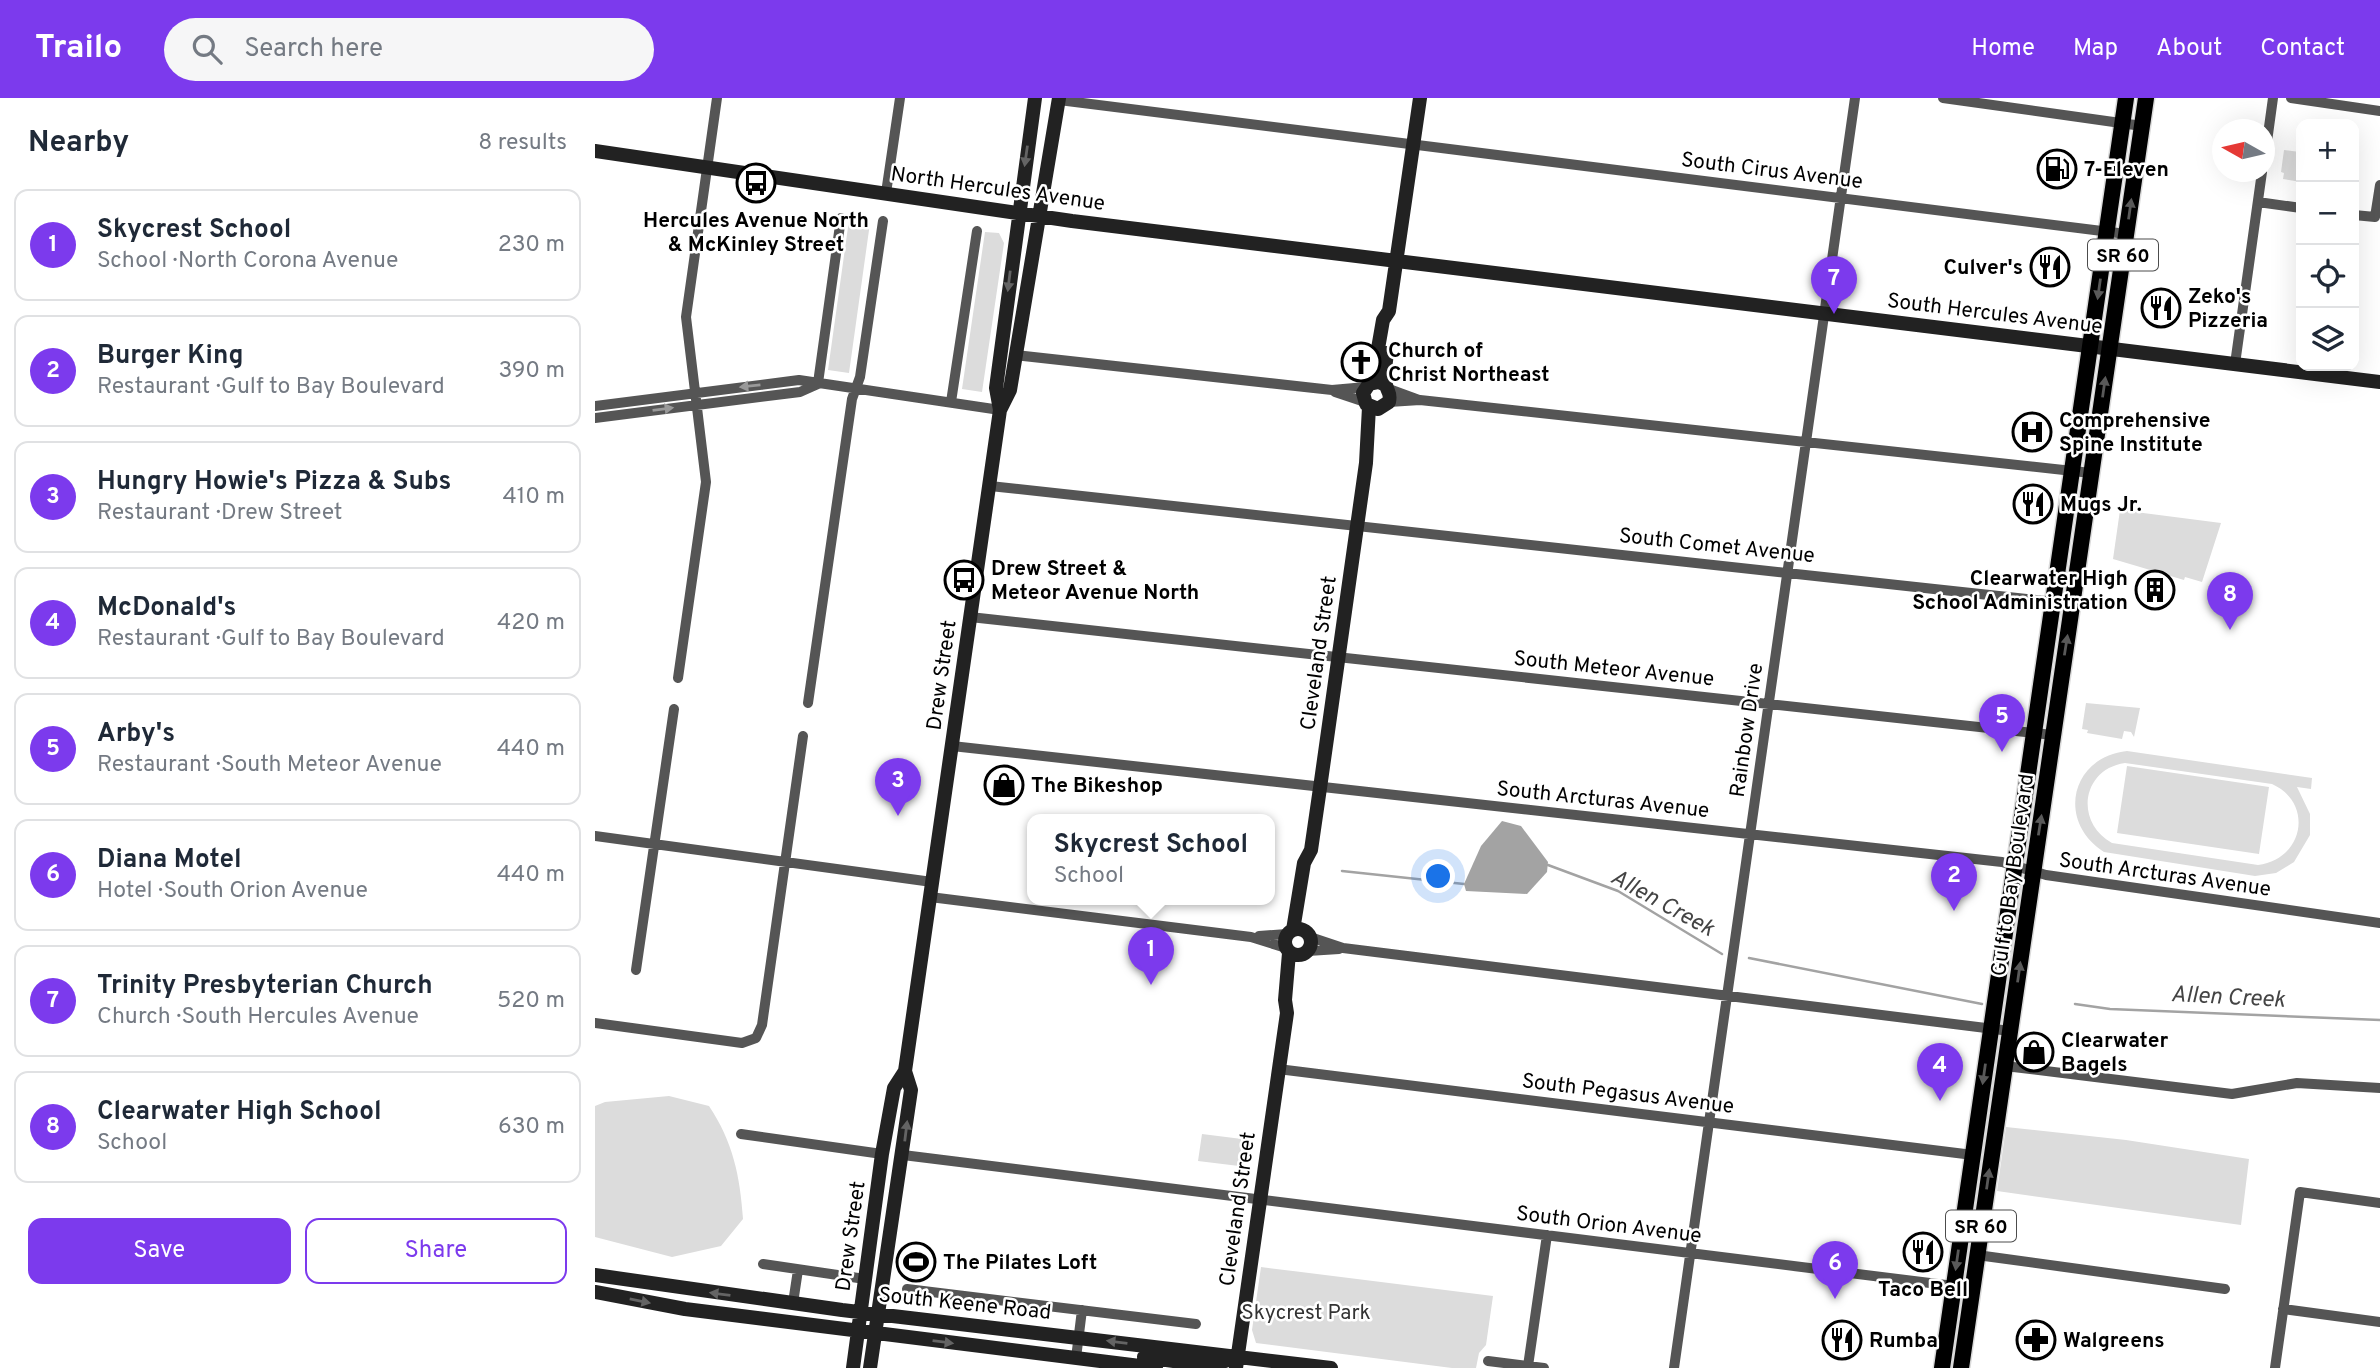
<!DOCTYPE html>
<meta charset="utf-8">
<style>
body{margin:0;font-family:Overpass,sans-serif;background:#f6f6f7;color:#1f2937}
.controls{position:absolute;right:21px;top:21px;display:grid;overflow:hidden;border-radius:14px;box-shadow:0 7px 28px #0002}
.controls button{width:63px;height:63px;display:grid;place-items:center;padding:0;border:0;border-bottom:2px solid #e0e1e3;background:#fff;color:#1f2937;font:35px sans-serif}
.compass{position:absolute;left:1617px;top:21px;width:63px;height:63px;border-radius:50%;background:#fff;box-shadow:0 7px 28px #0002;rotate:278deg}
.you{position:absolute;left:844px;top:779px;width:24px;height:24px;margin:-18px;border:5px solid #fff;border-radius:50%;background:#1a73e8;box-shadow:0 0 0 10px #1a73e833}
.badge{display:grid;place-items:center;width:46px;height:46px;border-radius:50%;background:#7c3aed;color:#fff;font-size:23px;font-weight:700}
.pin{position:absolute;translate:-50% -58px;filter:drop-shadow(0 2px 4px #0008)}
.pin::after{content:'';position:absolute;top:37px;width:24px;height:21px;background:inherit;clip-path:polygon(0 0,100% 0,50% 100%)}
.popup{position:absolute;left:432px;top:716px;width:248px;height:91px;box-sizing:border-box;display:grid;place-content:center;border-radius:14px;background:#fff;filter:drop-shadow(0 2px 5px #0005);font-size:23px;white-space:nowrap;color:#747a83}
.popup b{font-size:26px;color:#1f2937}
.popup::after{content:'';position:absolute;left:50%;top:100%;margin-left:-14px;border:14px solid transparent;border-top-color:#fff}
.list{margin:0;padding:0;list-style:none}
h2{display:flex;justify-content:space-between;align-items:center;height:91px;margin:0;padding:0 28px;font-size:30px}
h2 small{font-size:23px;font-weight:400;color:#747a83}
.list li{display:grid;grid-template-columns:46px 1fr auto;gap:21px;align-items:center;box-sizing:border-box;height:112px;margin:0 14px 14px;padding:0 14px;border:2px solid #e0e1e3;border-radius:14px}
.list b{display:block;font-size:26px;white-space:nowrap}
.list p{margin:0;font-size:23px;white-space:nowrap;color:#747a83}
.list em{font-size:23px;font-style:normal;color:#747a83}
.actions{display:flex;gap:14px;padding:21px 28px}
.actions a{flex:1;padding:16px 0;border:2px solid #7c3aed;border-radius:14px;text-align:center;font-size:24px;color:#7c3aed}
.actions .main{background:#7c3aed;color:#fff}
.icon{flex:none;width:38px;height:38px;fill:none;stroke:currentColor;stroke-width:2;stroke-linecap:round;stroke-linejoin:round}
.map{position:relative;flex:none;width:1785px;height:1270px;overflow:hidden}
header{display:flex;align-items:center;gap:42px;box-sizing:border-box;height:98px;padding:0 35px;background:#7c3aed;color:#fff}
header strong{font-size:33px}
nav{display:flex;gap:38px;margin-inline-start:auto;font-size:24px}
.search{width:490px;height:63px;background:#f6f6f7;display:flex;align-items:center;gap:18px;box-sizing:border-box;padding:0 24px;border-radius:38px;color:#747a83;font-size:26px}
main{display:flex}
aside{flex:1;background:#fff}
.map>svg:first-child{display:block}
.green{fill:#dcdcdc;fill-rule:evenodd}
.water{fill:#a3a3a3}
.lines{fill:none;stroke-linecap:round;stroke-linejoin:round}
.stream{stroke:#a3a3a3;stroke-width:2.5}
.primary-casing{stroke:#dbdbdb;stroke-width:19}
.street{stroke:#555;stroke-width:10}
.secondary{stroke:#222;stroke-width:14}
.primary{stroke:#000;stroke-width:16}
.oneway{fill:#646464}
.oneway2{fill:#595959}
.oneway3{fill:#999}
.labels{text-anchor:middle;stroke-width:5;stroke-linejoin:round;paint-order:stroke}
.shield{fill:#fff;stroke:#4c4c4c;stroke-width:2}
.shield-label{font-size:19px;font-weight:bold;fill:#000}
.poi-label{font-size:21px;font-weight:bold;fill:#000;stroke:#fff;text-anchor:start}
.street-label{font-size:21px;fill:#000;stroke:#fff}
.park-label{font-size:21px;fill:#333;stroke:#fff}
.water-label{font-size:23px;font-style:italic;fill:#444;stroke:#fff}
</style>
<header>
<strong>Trailo</strong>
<div class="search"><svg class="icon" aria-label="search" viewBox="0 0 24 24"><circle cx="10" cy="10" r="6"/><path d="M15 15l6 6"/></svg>Search here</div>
<nav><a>Home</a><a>Map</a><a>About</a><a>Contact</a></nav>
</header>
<main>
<aside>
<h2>Nearby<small>8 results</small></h2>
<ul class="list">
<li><span class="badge">1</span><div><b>Skycrest School</b><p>School · North Corona Avenue</p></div><em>230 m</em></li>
<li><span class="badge">2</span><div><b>Burger King</b><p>Restaurant · Gulf to Bay Boulevard</p></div><em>390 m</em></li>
<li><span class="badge">3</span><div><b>Hungry Howie's Pizza &amp; Subs</b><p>Restaurant · Drew Street</p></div><em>410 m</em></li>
<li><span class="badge">4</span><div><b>McDonald's</b><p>Restaurant · Gulf to Bay Boulevard</p></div><em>420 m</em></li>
<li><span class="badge">5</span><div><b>Arby's</b><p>Restaurant · South Meteor Avenue</p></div><em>440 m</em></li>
<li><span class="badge">6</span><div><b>Diana Motel</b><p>Hotel · South Orion Avenue</p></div><em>440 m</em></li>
<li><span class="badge">7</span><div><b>Trinity Presbyterian Church</b><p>Church · South Hercules Avenue</p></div><em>520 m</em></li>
<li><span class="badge">8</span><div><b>Clearwater High School</b><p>School</p></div><em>630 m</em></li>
</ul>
<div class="actions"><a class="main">Save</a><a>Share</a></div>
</aside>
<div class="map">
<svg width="1785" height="1270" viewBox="0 0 1785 1270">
<rect width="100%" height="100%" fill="#fff"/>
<path class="green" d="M1689,52L1705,54L1706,84L1688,81L1689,75L1686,74Z
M254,122L275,125L254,275L233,272Z
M390,134L404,135L409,145L387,294L367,291Z
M1525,412L1626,425L1607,484L1590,479L1589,482L1518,461Z
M1491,605L1545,610L1539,639L1536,634L1529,633L1527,641L1492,635L1493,632L1487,631Z
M1532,653L1717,680L1716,691L1702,689L1715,716V737L1699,764L1681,775L1660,778L1509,754C1461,723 1476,659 1532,653ZM1530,665L1677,686C1719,705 1709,761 1663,767L1517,745C1479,724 1487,671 1530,665Z
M1532,668L1674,689L1664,756L1522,735Z
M74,998L114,1008C138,1044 145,1078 148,1121L126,1148L77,1159L0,1139V1008L10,1004Z
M1411,1029L1531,1042L1654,1061L1646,1127L1402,1093Z
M607,1036L647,1041L644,1068L603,1063Z
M666,1169L898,1198L891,1247L884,1255L881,1270H857L661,1245L657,1232Z"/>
<path class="water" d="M907,723L926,728L953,764L952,774L932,796L871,793L869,786L886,748Z"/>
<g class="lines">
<path class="stream" d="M953,767L1023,793L1127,856
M747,773L869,786
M1154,860L1387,906
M1480,906L1515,911L1785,922"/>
<defs>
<path id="primary" d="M1347,1270L1531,0
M1366,1270L1551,0"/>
</defs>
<use href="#primary" class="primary-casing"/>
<path class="street" d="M1348,0L1547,28
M1696,0L1785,13
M464,2L1531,136
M1670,58L1678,0
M291,95L305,0
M1663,104L1706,110
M1759,117L1780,119L1785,87
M420,257L737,292L771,289
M1640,266L1667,74
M223,285L246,120
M794,291L824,302
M740,294L770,304
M356,304L382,133
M794,304L825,302L1496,375
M0,308L204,282L405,312
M0,320L205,294L223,286
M395,388L1477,506
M375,519L1458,637
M83,580L111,384L91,219L122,0
M213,605L257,301L265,279L288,123
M357,648L1407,764L1451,777L1785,825
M0,738L337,784
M335,799L656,839L691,850
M664,838L692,836
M715,839L748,850L1415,933
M713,853L744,851
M41,872L79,611
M0,925L147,945L161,940L167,927L208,638
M1410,968L1637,996L1702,985L1785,990
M683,971L1378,1057
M146,1036L287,1056
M308,1057L1359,1188
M1382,1157L1630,1191
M168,1166L270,1181
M312,1191L601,1226
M198,1205L203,1172
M1688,1211L1785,1224
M481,1260L487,1212
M893,1263L949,1270
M933,1268L952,1137
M1079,1270L1260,0
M1680,1270L1705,1094L1785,1105"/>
<path class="secondary" d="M0,53L477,123L1785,284
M777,285L788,222L794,213L825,0
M791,287L784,284L774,286L768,295L771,306L783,311L794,304C796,295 793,295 791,287C788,278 791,265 792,255
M405,312L401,290L440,0
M690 844a13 13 0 1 1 26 0a13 13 0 1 1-26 0Z
M698,832L709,765L716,752L725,690L771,365L774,309
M0,1177L247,1212L736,1270
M0,1194L90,1211L561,1270
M549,1259L615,1268L642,1259
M258,1270L287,1056L299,990L310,973
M275,1270L316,992L310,973L405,312L415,292L464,0
M641,1270L692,915L690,902L694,855"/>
<use href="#primary" class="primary"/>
</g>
<defs><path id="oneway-solid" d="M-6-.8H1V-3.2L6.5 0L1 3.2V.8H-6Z" transform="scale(1.75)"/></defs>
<g class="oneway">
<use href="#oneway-solid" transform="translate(431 58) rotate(98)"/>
<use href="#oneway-solid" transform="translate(414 183) rotate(97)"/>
<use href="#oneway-solid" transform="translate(311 1033) rotate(-83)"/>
<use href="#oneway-solid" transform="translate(125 1196) rotate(-173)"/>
<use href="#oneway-solid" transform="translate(45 1203) rotate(11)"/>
<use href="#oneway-solid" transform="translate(348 1244) rotate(7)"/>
<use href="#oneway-solid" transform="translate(522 1244) rotate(-173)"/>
</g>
<g class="oneway2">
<use href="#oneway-solid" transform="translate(1535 111) rotate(-82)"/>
<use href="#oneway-solid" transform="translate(1504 191) rotate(98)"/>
<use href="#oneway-solid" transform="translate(1509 289) rotate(-82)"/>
<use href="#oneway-solid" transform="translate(1471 547) rotate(-81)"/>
<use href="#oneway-solid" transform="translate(1445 727) rotate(-81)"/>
<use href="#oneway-solid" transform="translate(1424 874) rotate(-82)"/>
<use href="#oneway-solid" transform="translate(1389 976) rotate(98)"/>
<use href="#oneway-solid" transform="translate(1393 1081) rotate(-82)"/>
<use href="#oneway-solid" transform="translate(1362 1162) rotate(98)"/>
</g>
<g class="oneway3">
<use href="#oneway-solid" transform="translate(155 288) rotate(174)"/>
<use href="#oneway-solid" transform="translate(68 311) rotate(-7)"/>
</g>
<defs>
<symbol id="fuel-ring" viewBox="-11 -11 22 22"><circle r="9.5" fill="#fff" stroke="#000" stroke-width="1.5"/><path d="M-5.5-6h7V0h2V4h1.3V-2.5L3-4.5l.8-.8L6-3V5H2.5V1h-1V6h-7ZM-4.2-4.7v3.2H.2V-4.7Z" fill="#000"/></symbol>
<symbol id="bus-ring" viewBox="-11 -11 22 22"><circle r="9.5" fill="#fff" stroke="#000" stroke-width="1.5"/><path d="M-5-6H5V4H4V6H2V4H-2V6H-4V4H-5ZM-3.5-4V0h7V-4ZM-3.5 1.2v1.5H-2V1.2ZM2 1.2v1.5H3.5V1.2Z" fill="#000"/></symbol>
<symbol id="restaurant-ring" viewBox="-11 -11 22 22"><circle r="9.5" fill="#fff" stroke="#000" stroke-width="1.5"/><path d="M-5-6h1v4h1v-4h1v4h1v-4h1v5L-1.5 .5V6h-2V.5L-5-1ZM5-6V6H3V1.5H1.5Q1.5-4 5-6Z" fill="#000"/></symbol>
<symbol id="church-ring" viewBox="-11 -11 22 22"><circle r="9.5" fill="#fff" stroke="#000" stroke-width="1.5"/><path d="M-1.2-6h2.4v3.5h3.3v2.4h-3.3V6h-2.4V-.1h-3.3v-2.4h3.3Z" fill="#000"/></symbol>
<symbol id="hospital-ring" viewBox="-11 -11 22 22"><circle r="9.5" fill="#fff" stroke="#000" stroke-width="1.5"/><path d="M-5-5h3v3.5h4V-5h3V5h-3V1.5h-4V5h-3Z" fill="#000"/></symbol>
<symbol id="building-ring" viewBox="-11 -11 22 22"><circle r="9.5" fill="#fff" stroke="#000" stroke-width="1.5"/><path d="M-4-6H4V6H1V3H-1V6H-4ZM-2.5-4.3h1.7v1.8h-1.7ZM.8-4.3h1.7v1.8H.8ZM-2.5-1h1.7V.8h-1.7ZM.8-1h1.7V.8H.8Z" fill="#000"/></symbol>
<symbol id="shop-ring" viewBox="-11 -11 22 22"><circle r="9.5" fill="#fff" stroke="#000" stroke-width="1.5"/><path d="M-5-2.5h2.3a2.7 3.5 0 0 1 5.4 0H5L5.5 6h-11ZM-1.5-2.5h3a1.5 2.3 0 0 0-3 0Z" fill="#000"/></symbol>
<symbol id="stadium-ring" viewBox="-11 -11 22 22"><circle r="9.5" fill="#fff" stroke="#000" stroke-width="1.5"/><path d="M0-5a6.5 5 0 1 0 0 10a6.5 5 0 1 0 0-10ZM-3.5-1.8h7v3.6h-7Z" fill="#000"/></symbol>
<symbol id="pharmacy-ring" viewBox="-11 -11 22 22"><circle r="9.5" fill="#fff" stroke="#000" stroke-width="1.5"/><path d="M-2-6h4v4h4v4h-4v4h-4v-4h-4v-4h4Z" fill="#000"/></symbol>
</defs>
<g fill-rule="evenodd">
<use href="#fuel-ring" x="1440" y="49" width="44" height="44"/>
<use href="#bus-ring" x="139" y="63" width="44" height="44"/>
<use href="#restaurant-ring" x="1433" y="147" width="44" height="44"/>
<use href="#restaurant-ring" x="1544" y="188" width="44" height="44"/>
<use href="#church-ring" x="744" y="242" width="44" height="44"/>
<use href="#hospital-ring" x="1415" y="312" width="44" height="44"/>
<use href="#restaurant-ring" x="1416" y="384" width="44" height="44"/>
<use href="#bus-ring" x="347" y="460" width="44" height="44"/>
<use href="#building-ring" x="1538" y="470" width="44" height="44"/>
<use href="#shop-ring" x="387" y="665" width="44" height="44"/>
<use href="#shop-ring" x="1417" y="932" width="44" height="44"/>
<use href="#restaurant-ring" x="1306" y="1132" width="44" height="44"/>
<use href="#stadium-ring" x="299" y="1142" width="44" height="44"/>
<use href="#restaurant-ring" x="1225" y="1220" width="44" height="44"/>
<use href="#pharmacy-ring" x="1419" y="1220" width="44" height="44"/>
</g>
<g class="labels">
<g class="shield">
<rect x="1493" y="141.5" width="70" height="31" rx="5"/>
<rect x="1351" y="1112.5" width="70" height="31" rx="5"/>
</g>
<g class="shield-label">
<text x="1528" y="164">SR 60</text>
<text x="1386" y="1135">SR 60</text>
</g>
<g class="poi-label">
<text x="1489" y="78">7-Eleven</text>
<text x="161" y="129" text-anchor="middle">Hercules Avenue North<tspan x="161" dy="24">&amp; McKinley Street</tspan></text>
<text x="1428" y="176" text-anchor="end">Culver's</text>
<text x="1593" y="205">Zeko's<tspan x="1593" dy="24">Pizzeria</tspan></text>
<text x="793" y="259">Church of<tspan x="793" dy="24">Christ Northeast</tspan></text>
<text x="1464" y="329">Comprehensive<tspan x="1464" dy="24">Spine Institute</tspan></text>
<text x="1465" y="413">Mugs Jr.</text>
<text x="396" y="477">Drew Street &amp;<tspan x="396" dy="24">Meteor Avenue North</tspan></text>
<text x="1533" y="487" text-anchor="end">Clearwater High<tspan x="1533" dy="24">School Administration</tspan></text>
<text x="436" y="694">The Bikeshop</text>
<text x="1466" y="949">Clearwater<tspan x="1466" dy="24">Bagels</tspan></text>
<text x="348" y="1171">The Pilates Loft</text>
<text x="1328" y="1198" text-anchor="middle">Taco Bell</text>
<text x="1274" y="1249">Rumba</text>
<text x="1468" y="1249">Walgreens</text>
</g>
<g class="street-label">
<text transform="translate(1177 72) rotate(7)" y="7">South Cirus Avenue</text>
<text transform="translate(403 90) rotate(8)" y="7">North Hercules Avenue</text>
<text transform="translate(1400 215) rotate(7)" y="7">South Hercules Avenue</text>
<text transform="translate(1122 447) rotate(6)" y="7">South Comet Avenue</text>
<text transform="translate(723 555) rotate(-82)" y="7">Cleveland Street</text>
<text transform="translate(1019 570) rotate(6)" y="7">South Meteor Avenue</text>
<text transform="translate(346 577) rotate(-82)" y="7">Drew Street</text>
<text transform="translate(1151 632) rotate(-82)" y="7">Rainbow Drive</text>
<text transform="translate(1008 701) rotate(6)" y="7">South Arcturas Avenue</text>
<text transform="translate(1570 776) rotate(8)" y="7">South Arcturas Avenue</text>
<text transform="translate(1417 777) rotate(-82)" y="7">Gulf to Bay Boulevard</text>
<text transform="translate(1033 995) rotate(7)" y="7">South Pegasus Avenue</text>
<text transform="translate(642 1111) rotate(-82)" y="7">Cleveland Street</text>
<text transform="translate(1014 1126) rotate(7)" y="7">South Orion Avenue</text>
<text transform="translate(255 1138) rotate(-82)" y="7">Drew Street</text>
<text transform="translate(370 1205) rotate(6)" y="7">South Keene Road</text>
</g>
<g class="park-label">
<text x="711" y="1221">Skycrest Park</text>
</g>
<g class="water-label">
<text transform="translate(1068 804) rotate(29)" y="8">Allen Creek</text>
<text transform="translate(1633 898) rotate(3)" y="8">Allen Creek</text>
</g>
</g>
</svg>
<div class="controls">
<button>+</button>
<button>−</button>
<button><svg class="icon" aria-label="locate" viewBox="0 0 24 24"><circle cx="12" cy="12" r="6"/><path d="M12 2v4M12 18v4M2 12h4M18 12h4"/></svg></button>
<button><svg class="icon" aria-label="layers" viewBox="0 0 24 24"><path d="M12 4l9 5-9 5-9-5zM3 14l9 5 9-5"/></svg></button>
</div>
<svg class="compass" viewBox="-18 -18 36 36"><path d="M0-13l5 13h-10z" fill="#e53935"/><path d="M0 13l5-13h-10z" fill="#747a83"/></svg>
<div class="you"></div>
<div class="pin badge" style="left:556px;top:887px">1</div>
<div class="popup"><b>Skycrest School</b>School</div>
<div class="pin badge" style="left:1359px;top:813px">2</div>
<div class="pin badge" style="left:303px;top:718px">3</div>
<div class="pin badge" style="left:1345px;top:1003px">4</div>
<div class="pin badge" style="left:1407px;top:654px">5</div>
<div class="pin badge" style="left:1240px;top:1201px">6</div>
<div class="pin badge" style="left:1239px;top:216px">7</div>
<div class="pin badge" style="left:1635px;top:532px">8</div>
</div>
</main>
